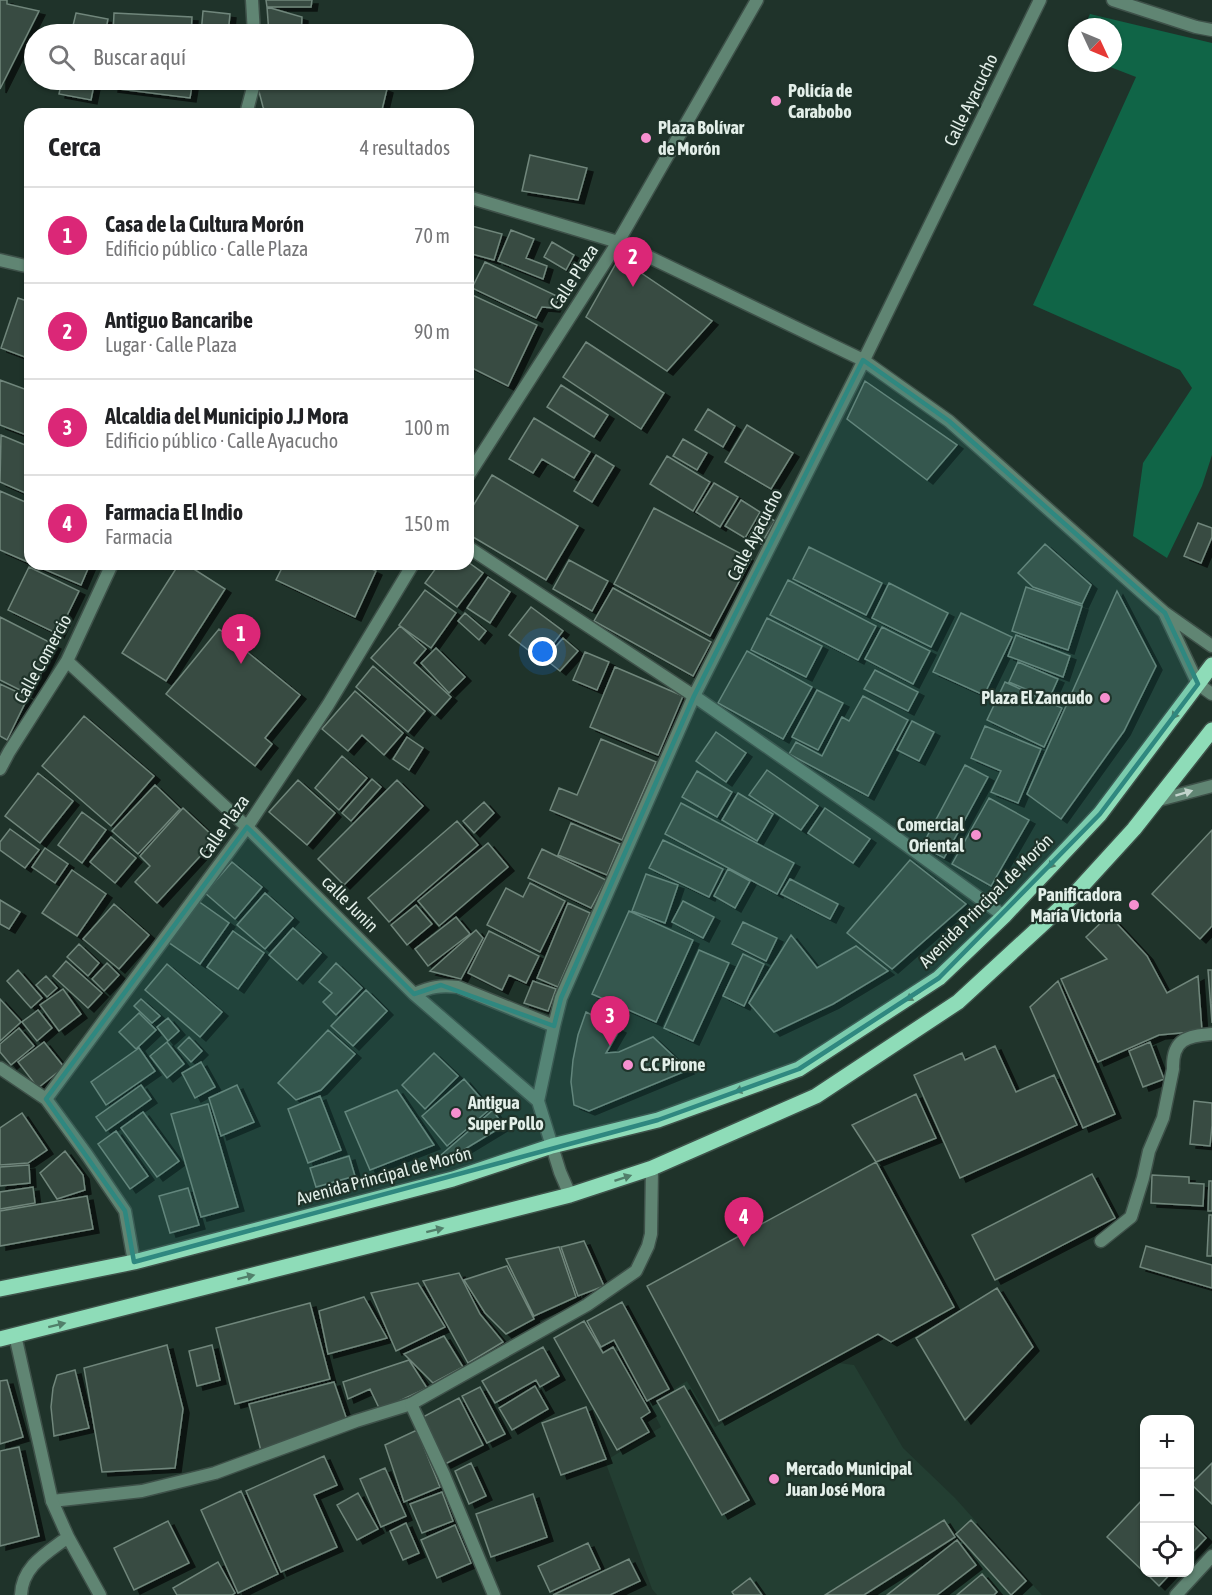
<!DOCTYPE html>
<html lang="es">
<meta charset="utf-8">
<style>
body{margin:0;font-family:"Asap Condensed",sans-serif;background:#f6f6f6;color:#202124}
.controls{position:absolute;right:18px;bottom:18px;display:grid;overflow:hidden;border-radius:12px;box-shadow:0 2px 4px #0004}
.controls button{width:54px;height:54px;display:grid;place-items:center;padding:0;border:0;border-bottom:2px solid #e0e0e0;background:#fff;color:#202124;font:30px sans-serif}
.compass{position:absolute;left:1068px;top:18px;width:54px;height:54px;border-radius:50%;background:#fff;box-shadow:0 2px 4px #0004;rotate:134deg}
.you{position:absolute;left:543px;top:652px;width:21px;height:21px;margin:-15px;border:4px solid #fff;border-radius:50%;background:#1a73e8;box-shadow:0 0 0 9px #1a73e833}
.badge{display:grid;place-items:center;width:39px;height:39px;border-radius:50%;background:#db2777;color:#fff;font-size:20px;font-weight:700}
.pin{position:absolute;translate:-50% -50px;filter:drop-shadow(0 2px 3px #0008)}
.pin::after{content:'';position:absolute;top:32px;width:21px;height:18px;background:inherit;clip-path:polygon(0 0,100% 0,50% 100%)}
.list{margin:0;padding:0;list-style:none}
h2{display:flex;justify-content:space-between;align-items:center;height:78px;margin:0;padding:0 24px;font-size:26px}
h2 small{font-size:20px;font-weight:400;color:#757577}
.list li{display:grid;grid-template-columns:39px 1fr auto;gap:18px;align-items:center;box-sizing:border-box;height:96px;padding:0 24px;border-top:2px solid #e0e0e0}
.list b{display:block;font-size:22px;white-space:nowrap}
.list p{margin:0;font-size:20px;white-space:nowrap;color:#757577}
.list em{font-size:20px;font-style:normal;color:#757577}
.icon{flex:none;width:33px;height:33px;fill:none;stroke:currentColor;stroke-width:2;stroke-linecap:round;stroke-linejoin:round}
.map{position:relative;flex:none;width:1212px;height:1595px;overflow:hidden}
.search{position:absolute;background:#fff;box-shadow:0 2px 4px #0004;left:24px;top:24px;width:450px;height:66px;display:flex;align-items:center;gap:15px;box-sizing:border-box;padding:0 21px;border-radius:33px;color:#757577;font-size:22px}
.panel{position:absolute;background:#fff;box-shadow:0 2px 4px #0004;left:24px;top:108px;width:450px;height:462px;border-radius:18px}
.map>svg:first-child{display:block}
.built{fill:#233e32}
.green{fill:#106547}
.building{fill:#384c42;stroke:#70867b;stroke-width:1.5;filter:url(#shadow)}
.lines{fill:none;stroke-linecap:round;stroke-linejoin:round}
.service-casing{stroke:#3e5149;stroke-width:15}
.minor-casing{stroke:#3e5149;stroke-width:15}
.primary-casing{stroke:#3e5149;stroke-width:18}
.service{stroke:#608573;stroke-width:12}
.minor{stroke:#608573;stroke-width:12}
.primary{stroke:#8edcb8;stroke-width:15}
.oneway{fill:#517f6a}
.oneway2{fill:#c2d4cc}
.marked{fill:#2f8880;fill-opacity:0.2;stroke:#2f8880;stroke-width:4.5;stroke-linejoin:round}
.poi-dot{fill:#f690cf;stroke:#1f332a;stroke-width:2}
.labels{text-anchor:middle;stroke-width:4.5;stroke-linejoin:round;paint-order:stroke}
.poi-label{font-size:18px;font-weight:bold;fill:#e3efe9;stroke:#1f332a;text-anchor:start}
.street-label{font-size:18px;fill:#e3efe9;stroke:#1f332a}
</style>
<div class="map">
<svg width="1212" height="1595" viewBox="0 0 1212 1595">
<defs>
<filter id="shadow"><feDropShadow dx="6" dy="4" stdDeviation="0" flood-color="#0009"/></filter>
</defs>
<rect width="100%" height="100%" fill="#1f332a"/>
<path class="built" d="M831,1362L854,1365L903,1448L955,1498L1042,1595H657L652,1589L605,1461L661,1427L649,1404L687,1381L715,1427Z"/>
<path class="green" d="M1090,14L1212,43V455L1202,486L1167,558L1133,536L1143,463L1192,388L1180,370L1033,305L1136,77L1100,63H1113V27H1084Z"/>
<path class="building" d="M0,0H7V4L39,11L0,89Z
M266,0H312L311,7H267Z
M267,7L302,17L301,34H269Z
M203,11L230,14L228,34H201Z
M76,13L108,19L105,34H71Z
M114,13L192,17L191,34H113Z
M62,80H95L91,100L59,94Z
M113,80H193L190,98L112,88Z
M256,80H261L272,83L295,80H365L387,89L381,114H267L263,107Z
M530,155L587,168L578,200L522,191Z
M468,225L502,234L494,260L468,253Z
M511,230L534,239L526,258L547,266L543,279L498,261Z
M552,242L574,255L566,270L544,257Z
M619,258L712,321L667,371L586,317Z
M485,262L559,297L554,308L542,307L536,318L472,288Z
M468,293L537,325L508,386L468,366Z
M18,298L30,302V359L1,348Z
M586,342L664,393L641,429L563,377Z
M0,380L30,391V432L29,436L0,425Z
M865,381L957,445L927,480L847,419Z
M561,385L608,415L594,437L547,407Z
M708,409L735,426L723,447L695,430Z
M534,418L590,452L574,478L542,459L533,473L509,459Z
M747,425L793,453L771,489L725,462Z
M1,435L30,447V495L0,482Z
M683,439L707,453L697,470L673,456Z
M596,455L614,466L592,502L574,491Z
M667,456L710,482L693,511L650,484Z
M492,475L578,526L546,580L468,534V514Z
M714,483L738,497L720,527L696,512Z
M0,491L30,504V563L0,550Z
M741,500L760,512L745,538L725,526Z
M654,508L751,559L710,636L614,584Z
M763,514L775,521L761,544L749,537Z
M1198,523L1212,528V537L1201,563L1184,556Z
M1045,544L1091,585L1082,604L1033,587L1018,573Z
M809,547L882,583L866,615L793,579Z
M569,560L608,581L592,611L553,589Z
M468,562L483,573L457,607L425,583L439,564H468Z
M32,564H90L81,585Z
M179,564H186L225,589L166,681L122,653Z
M284,564H362L376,571L355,617L276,580Z
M29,567L79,591L58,634L8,610Z
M488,577L510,592L490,623L467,608Z
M788,580L876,626L858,660L770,615Z
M889,583L948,613L931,647L872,618Z
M1026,587L1082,606L1068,650L1012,631Z
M613,588L711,642L693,676L594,621Z
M425,590L456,613L431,648L399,625Z
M1117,591L1156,666L1124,731L1061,819L1027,794Z
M531,607L563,631L541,660L509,635Z
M465,613L486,631L479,640L458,621Z
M961,613L1012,637L984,695L933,672Z
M0,617L55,645L30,695L0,680Z
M767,618L822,646L806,677L751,650Z
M400,626L426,649L414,663L451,697L435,715L371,658Z
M882,627L930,651L913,684L865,659Z
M219,629L300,695L265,738L272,744L255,766L166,694Z
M1016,635L1070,656L1063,677L1008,656Z
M563,638L578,651L560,671L545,659Z
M436,648L465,677L449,693L421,663Z
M747,651L812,687L783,739L718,703Z
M585,652L609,662L597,690L573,680Z
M1018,662L1058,679L1049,699L1009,682Z
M373,666L425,711L408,732L356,687Z
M615,667L683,696L658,755L590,727Z
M875,670L918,692L908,711L864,689Z
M1005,682L1062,708L1044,747L987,720Z
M0,684L28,697L7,740L0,736Z
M817,690L843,703L818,750L792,737Z
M355,691L403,733L384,755L362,735L348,751L322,729Z
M863,696L908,720L868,796L789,754L796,742L822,756L842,717L849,721Z
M84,716L154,776L111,826L42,766Z
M912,721L934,732L919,761L897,750Z
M985,726L1041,749L1018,803L991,792L1001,771L971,758Z
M716,732L746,753L726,782L696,761Z
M407,737L423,748L409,770L393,759Z
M601,739L656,762L622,840L550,810L559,788L577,795Z
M342,756L367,778L339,810L315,788Z
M965,765L988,777L944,858L922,846Z
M767,770L818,806L801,830L749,795Z
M697,771L732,792L717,817L682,797Z
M38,773L73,801L40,843L5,816Z
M372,779L381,787L351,821L342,813Z
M298,780L335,813L307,845L269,812Z
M397,780L423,806L344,885L318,859Z
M155,785L180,809L138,854L112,831Z
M738,793L773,814L757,841L722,820Z
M989,798L1029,820L991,886L952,864Z
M484,802L494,813L474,833L463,821Z
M681,803L794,863L777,894L665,834Z
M183,808L216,839L157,903L135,882L150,866L140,856Z
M825,808L870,839L853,863L808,833Z
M82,812L106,830L82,863L58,845Z
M457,821L478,845L389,922L368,898Z
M571,823L620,844L607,875L558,855Z
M10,829L39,850L25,868L0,850V842Z
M1212,830V926L1200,939L1152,894Z
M111,837L136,858L115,883L90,862Z
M663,840L723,869L709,897L649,868Z
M488,843L508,867L439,926L418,901Z
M45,848L68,864L55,883L32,867Z
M542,849L606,880L591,908L528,878Z
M910,860L966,904L892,969L847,933Z
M232,862L262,887L235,919L205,893Z
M728,869L750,881L735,908L714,896Z
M72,870L106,894L77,936L42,913Z
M646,874L678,885L665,923L632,911Z
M790,879L838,904L830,919L781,894Z
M530,883L565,901L540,952L487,925L506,888L523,897Z
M265,893L293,918L265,949L237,925Z
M0,900L20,912L9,929L0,924Z
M198,901L229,923L200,964L168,942Z
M683,901L714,917L703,938L672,922Z
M568,903L590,913L558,987L537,978Z
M114,904L149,935L119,969L83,939Z
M416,905L432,924L407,945L391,925Z
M629,911L693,940L656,1022L592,994Z
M1109,915L1147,956L1167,993L1198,976L1202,1031L1159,1035L1098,1062L1061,979L1107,959L1086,937Z
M456,917L470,934L428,966L415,949Z
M743,922L777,938L766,961L732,944Z
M293,928L321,953L297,980L269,955Z
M476,930L483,938L461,979L430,971Z
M233,931L264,953L238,989L207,967Z
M489,931L539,956L526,983L509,975L502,990L468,973Z
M791,935L817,968L856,946L888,971L833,1004L774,1032L749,1003Z
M79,944L99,963L88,976L67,957Z
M699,950L729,963L693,1041L664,1028Z
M743,954L764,964L744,1006L723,996Z
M66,961L102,993L88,1008L53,976Z
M107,963L119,975L104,991L92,979Z
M336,963L362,988L336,1015L323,1002L332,993L319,982Z
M167,964L222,1012L200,1037L145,990Z
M18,970L42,998L31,1008L7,981Z
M1208,970H1212V1023Z
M46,976L57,988L47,997L36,985Z
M533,981L556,989L548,1011L524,1003Z
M1058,981L1115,1114L1083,1128L1030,1007Z
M63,989L81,1014L59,1031L40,1005Z
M366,990L387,1011L353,1046L331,1026Z
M0,999L21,1022L0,1041Z
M141,999L160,1016L152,1023L134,1006Z
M38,1010L52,1028L37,1041L22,1022Z
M586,1012L620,1029L606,1053L619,1052L653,1037L688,1070L589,1111L574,1105L571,1082L573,1060L578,1035Z
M139,1013L156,1030L136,1049L119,1032Z
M168,1018L179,1031L168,1041L157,1027Z
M19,1028L34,1046L11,1065L0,1052V1044Z
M328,1030L355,1054L321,1090L296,1100L278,1083Z
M189,1037L202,1051L191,1062L178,1048Z
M44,1042L64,1067L38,1088L18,1062Z
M167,1042L184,1064L167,1078L150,1056Z
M1150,1042L1164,1079L1143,1087L1129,1051Z
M995,1046L1016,1092L1054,1075L1077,1125L960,1178L914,1075L962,1053L965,1060Z
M139,1048L155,1071L106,1105L91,1082Z
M434,1053L458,1076L425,1109L402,1085Z
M201,1062L215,1087L195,1098L182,1073Z
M464,1079L490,1109L447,1146L422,1116Z
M141,1085L151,1099L106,1131L96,1117Z
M237,1085L254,1122L221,1136L209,1098Z
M397,1090L434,1145L370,1170L345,1112Z
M916,1094L936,1138L876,1162L852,1125Z
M320,1096L341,1150L308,1163L288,1109Z
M1194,1101L1212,1103V1125L1210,1146L1190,1144Z
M208,1104L238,1207L201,1217L171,1114Z
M493,1110L503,1126L442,1163L441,1155Z
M143,1112L179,1161L157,1177L121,1128Z
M22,1113L47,1150L28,1163L0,1165V1128Z
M116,1131L148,1176L130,1189L98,1144Z
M65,1151L83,1175L85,1190L57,1199L40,1173Z
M349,1156L355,1176L316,1187L310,1168Z
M876,1162L954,1307L891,1342L878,1334L719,1421L647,1286Z
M29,1165L30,1183L0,1186V1167Z
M1092,1174L1115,1218L995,1280L972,1235Z
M1152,1175L1189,1177V1183L1204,1184L1203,1206L1151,1203Z
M1209,1181H1212V1211H1208Z
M33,1187L35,1203L0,1209V1192Z
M188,1188L199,1225L170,1233L159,1196Z
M87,1196L93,1229L0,1246V1211Z
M1209,1215H1212V1256H1207Z
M584,1241L604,1286L578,1296L561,1247Z
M1146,1246L1212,1265V1288L1140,1267Z
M559,1247L576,1297L534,1316L506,1259Z
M507,1266L534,1319L506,1334L485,1313L464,1280Z
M459,1273L480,1314L503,1342L468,1363L423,1281Z
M418,1283L445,1327L396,1351L371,1293Z
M997,1288L1033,1347L965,1420L916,1338Z
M364,1297L387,1338L328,1354L319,1311Z
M622,1302L669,1389L647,1401L614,1340L601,1347L587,1321Z
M310,1303L330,1379L235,1404L216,1328Z
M584,1321L603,1353L613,1347L650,1412L641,1418L649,1432L617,1450L554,1338Z
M444,1336L463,1367L433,1383L404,1354Z
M167,1345L183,1409L175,1468L102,1472L84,1368Z
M212,1345L220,1380L197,1386L189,1351Z
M543,1347L559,1376L540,1387L536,1380L495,1403L482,1381Z
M409,1360L427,1388L380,1410L370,1389L348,1399L343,1382Z
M75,1370L89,1428L54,1436L51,1407L53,1388L57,1375Z
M7,1380L23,1437L0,1444V1381Z
M334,1382L348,1423L261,1451L249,1404Z
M535,1386L548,1409L512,1430L499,1408Z
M684,1386L749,1500L722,1515L657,1401Z
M480,1387L505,1434L487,1443L462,1396Z
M459,1398L483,1445L445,1464L421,1418Z
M586,1407L606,1459L561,1475L542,1423Z
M417,1430L440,1487L404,1502L385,1445Z
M19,1447L39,1536L0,1546V1451Z
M324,1456L337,1485L314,1495L337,1547L281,1572L246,1491Z
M471,1463L486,1496L469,1504L455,1471Z
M1212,1463V1504L1191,1484Z
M385,1468L406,1516L381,1527L360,1479Z
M241,1491L278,1574L238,1593L201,1510Z
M442,1492L453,1521L422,1533L410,1504Z
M358,1493L378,1529L357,1540L337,1505Z
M533,1494L547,1537L491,1557L476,1514Z
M1144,1498V1572L1107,1537Z
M944,1520L955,1537L864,1595H825Z
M971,1520L1026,1581L1011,1595L956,1534Z
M168,1521L189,1563L134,1590L114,1548Z
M1190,1522L1206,1538L1190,1555Z
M406,1523L419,1553L403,1560L390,1531Z
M455,1525L471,1563L437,1578L421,1540Z
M957,1540L976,1565L937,1595H887Z
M588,1543L600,1569L550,1592L538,1566Z
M629,1559L640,1581L610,1595H553Z
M218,1562L235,1593L232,1595H177L173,1588Z
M1145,1572H1172L1159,1586Z
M982,1574L997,1592L994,1595H957Z
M750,1578L762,1595H734L732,1592Z"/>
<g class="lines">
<defs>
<path id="service" d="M468,547L694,696L876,823L1004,916
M1101,1241L1131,1217L1143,1178L1149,1151L1163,1118L1173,1069C1172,1039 1187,1036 1212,1034
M52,1501L142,1491L215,1473L356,1421L411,1404L587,1305L636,1271L648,1246L651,1234L652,1168"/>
<path id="minor" d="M252,0L254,34
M1113,0L1196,27L1212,30
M246,114L255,80
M468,197L618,242L863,360L949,421L1165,613L1212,646
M0,260L30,267
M468,476L618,242L757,0
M1165,614L1198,684L1212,694
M67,661L247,827L414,994L538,1101L560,1172L570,1195
M0,769L9,752L67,661L112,564
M1155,801L1212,786
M414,994C431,987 439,985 458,987L554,1026
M0,1068L46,1099L87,1155L125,1211L134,1262
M46,1099L247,827L328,705L413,564
M538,1101L554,1026L561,998L694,696L858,372L1040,0
M15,1335L52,1501L68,1537L100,1595
M411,1404L444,1475L494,1595
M21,1595C22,1566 47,1553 68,1537
M1176,1595L1212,1556"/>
<path id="primary" d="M0,1289L134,1262L453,1179L552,1146L658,1120L799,1069L939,978L1004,916L1100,814L1212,665
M0,1339L570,1195L652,1168L816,1096L958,1002L1071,898L1134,829L1212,730"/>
</defs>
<use href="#service" class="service-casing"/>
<use href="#minor" class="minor-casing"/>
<use href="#primary" class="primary-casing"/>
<use href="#service" class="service"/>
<use href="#minor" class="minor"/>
<use href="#primary" class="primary"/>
</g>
<defs><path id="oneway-solid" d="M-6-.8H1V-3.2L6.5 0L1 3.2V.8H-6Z" transform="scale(1.5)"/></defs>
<g class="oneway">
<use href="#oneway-solid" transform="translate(1177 712) rotate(127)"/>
<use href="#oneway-solid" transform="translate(1054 862) rotate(133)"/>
<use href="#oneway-solid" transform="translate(913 996) rotate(147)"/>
<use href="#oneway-solid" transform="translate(743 1089) rotate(160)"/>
<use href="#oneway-solid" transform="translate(623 1178) rotate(-18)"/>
<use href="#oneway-solid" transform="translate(435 1230) rotate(-14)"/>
<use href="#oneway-solid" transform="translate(246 1277) rotate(-14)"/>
<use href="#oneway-solid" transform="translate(57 1325) rotate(-14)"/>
</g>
<use class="oneway2" href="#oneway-solid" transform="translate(1184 793) rotate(-17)"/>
<path class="marked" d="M863,360L949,421L1165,613L1198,684L1100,814L939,978L799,1069L658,1120L134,1262L125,1211L46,1099L247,827L414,994L441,985L554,1026L561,998L694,696Z"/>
<g class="poi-dot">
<circle cx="776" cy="101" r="6"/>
<circle cx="646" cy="138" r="6"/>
<circle cx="1105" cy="698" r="6"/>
<circle cx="976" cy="835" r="6"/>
<circle cx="1134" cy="905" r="6"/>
<circle cx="628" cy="1065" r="6"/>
<circle cx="456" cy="1113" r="6"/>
<circle cx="774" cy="1479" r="6"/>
</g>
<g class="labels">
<g class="poi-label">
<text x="788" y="97">Policía de<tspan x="788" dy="21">Carabobo</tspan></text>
<text x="658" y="134">Plaza Bolívar<tspan x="658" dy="21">de Morón</tspan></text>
<text x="1093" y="704" text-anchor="end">Plaza El Zancudo</text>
<text x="964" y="831" text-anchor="end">Comercial<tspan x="964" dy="21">Oriental</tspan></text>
<text x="1122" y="901" text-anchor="end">Panificadora<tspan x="1122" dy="21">María Victoria</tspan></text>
<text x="640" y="1071">C.C Pirone</text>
<text x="468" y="1109">Antigua<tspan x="468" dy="21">Super Pollo</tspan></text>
<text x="786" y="1475">Mercado Municipal<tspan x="786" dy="21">Juan José Mora</tspan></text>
</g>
<g class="street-label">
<text transform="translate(971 100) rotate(-64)" y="6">Calle Ayacucho</text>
<text transform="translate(574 277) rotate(-57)" y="6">Calle Plaza</text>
<text transform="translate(755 535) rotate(-63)" y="6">Calle Ayacucho</text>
<text transform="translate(43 659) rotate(-61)" y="6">Calle Comercio</text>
<text transform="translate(224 827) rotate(-55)" y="6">Calle Plaza</text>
<text transform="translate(986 901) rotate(-45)" y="6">Avenida Principal de Morón</text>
<text transform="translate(350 904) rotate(45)" y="6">calle Junin</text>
<text transform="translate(384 1176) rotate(-15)" y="6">Avenida Principal de Morón</text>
</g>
</g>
</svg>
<div class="controls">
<button>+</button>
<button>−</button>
<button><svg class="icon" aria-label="locate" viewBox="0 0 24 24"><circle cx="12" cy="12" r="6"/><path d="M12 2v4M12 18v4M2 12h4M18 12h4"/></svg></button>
</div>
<svg class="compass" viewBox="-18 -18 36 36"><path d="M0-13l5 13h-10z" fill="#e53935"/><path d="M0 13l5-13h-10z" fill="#757577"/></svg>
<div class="you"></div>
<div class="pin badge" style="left:241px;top:664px">1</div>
<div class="pin badge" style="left:633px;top:287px">2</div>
<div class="pin badge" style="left:610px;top:1046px">3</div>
<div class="pin badge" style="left:744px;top:1247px">4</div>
<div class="search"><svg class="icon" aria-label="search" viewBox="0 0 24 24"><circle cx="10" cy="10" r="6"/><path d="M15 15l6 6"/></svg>Buscar aquí</div>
<section class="panel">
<h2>Cerca<small>4 resultados</small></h2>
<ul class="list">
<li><span class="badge">1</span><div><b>Casa de la Cultura Morón</b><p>Edificio público · Calle Plaza</p></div><em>70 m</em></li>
<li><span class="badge">2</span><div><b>Antiguo Bancaribe</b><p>Lugar · Calle Plaza</p></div><em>90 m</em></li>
<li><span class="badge">3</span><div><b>Alcaldia del Municipio J.J Mora</b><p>Edificio público · Calle Ayacucho</p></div><em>100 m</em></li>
<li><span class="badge">4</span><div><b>Farmacia El Indio</b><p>Farmacia</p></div><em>150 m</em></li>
</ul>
</section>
</div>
